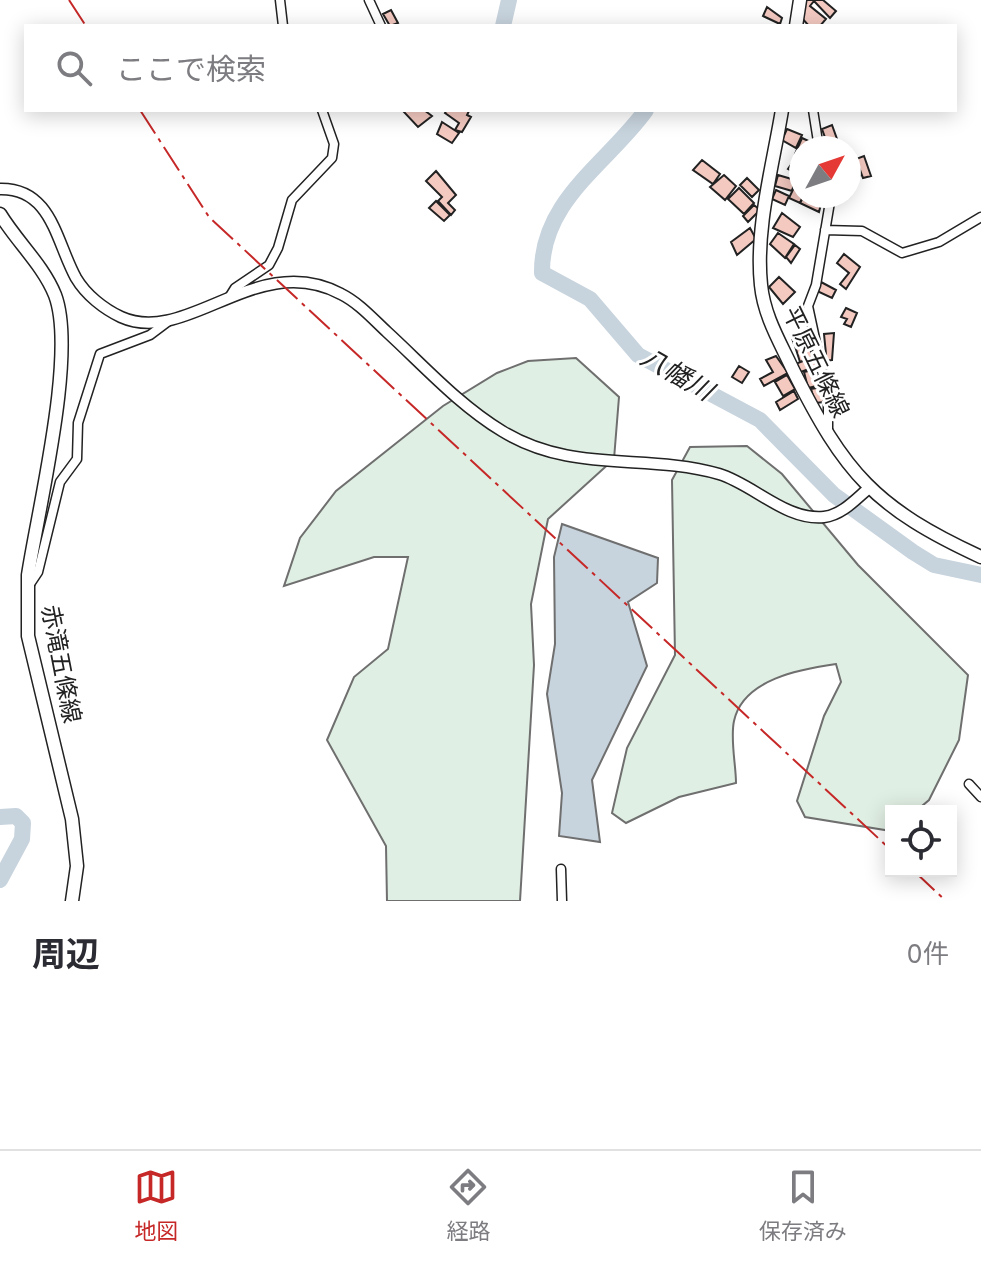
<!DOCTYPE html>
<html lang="ja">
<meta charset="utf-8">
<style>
body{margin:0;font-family:Overpass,"Noto Sans JP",sans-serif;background:#f2f2f3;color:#2b2b33}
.controls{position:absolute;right:24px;bottom:24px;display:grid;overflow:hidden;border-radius:0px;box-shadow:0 4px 20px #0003}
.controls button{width:72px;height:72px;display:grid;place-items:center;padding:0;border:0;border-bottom:2px solid #e1e1e2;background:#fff;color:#2b2b33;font:40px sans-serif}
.compass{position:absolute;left:789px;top:136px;width:72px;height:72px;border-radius:50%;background:#fff;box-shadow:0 4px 20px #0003;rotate:50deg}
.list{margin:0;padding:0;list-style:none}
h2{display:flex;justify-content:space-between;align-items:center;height:104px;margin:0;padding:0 32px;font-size:34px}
h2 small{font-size:26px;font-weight:400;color:#7c7c81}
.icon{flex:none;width:44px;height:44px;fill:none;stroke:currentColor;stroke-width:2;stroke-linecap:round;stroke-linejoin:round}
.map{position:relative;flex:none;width:981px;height:901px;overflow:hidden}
.search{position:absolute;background:#fff;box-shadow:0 4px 20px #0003;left:24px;right:24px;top:24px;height:88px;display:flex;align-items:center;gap:20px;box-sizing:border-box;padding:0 28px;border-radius:0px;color:#7c7c81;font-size:30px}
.sheet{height:248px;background:#fff}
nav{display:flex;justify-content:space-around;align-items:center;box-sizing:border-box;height:112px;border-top:2px solid #e1e1e2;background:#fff;font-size:22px;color:#7c7c81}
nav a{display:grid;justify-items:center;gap:4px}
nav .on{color:#c62828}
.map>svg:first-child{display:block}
.green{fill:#e0efe3;stroke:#6f6f6f;stroke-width:2}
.water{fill:#c7d3dd;stroke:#6f6f6f;stroke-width:2}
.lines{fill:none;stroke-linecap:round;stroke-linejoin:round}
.river{stroke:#c7d3dd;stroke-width:16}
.building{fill:#f3c9c0;stroke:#222;stroke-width:2}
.minor-casing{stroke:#222;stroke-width:11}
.tertiary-casing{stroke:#222;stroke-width:13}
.secondary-casing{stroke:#222;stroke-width:15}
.minor{stroke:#fff;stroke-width:8}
.tertiary{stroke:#fff;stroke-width:10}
.secondary{stroke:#fff;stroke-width:12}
.power{stroke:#c62828;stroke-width:2;stroke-dasharray:28 6 4 6;stroke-linecap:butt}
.labels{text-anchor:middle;stroke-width:6;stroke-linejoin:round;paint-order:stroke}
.street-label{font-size:24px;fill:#222;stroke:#fff}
.water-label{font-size:26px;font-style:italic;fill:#222;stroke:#fff}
</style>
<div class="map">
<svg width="981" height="901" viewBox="0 0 981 901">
<rect width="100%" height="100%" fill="#fff"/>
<path class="green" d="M576,358L619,397L614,459L548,519L531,604L534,665L520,901H387L386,846L327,740L354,677L388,649L408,557H374L284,586L300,538L336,491L443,406L497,373L528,361Z
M747,446L782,474L858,565L968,675L959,740L929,800L916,811H891V831L805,817L797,801L824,716L841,682L836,664C801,669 743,679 734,721C730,739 736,765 736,783L679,797L626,823L612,813L627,748L675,655L672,480L690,447Z"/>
<path class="water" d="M562,524L658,558L657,583L628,602L647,666L592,780L600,842L559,836L562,793L547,694L555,644L554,557Z"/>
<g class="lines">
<path class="river" d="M503,26L509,0
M646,110C608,163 541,200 542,273L590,299L638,355L760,420L834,495L913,552L934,565L981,575
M0,817L16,816L23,823L22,839L0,880"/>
</g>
<path class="building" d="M805,0H823L836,11L830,18L814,1L810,6L826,19L820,26H809L800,16Z
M767,7L782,18L780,24L763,16Z
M391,10L398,23L390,26L383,14Z
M424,110L432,116L418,127L403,111Z
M447,110L469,111L467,115L471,117L462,132L455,130L459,123L445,113Z
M442,122L459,133L452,143L437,134Z
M832,125L837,139L827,143L822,129Z
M787,129L802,135L796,148L782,140Z
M802,138L813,143L811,148H801V157L795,154Z
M797,156L801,158V176L788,169Z
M864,156L871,176L863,178L856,159Z
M856,157L861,175L851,178L849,160Z
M702,160L720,174L713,184L693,170Z
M436,171L456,195L448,203L455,210L451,215L438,201L442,197L426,181Z
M724,175L736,186L725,200L710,187Z
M778,175L795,180L792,191L775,186Z
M747,178L759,190L752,197L740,185Z
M798,179L803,196L800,203L789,198Z
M739,188L754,203L744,214L728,199Z
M776,190L789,196L785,205L772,199Z
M804,196L822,200L819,212L800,203Z
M436,201L450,215L444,221L429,208Z
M754,205L760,210L748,222L743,216Z
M782,213L800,227L793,237L773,228Z
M750,228L756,239L737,255L731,242Z
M778,233L794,244L785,258L770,244Z
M795,245L800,249L791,263L786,257Z
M844,254L860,267L846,289L840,284L849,273L837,263Z
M779,277L795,292L783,304L769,287Z
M821,282L836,290L832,298L817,291Z
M846,308L857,313L851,327L844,324L847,319L841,317Z
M805,330L808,339L794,344L791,335Z
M834,333L832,360L823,361L822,354H826L824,334Z
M807,341L813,357L800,362L795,346Z
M776,356L788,373L764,386L760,379L773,372L766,360Z
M814,357L817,366L798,373L795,364Z
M739,366L749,372L742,383L732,377Z
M817,369L821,385L808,388L804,372Z
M832,371L835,391L827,392L824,372Z
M787,375L795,389L783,396L775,382Z
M822,387L824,402L815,403L811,389Z
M794,391L798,399L780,410L776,402Z"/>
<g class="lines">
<defs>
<path id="minor" d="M280,0L283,26
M369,0L381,26
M813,110L819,148
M825,230L862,231L902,253L939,242L981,217
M230,296L235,288L269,265L278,248L292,200L332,158L334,144L322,110
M828,430V399L808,306L816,285L831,196
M28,587L38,572L60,482L77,459L78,423L100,354L150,335L170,320
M969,784L981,797
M561,869L562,901"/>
<path id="tertiary" d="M0,189C52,188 56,242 76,278C86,295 104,309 121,317C187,347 257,249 341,294C359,303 373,319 387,332C424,366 459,405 502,431C572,474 645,453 719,474C753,484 786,521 824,517C842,515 856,499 869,488"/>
<path id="secondary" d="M796,26L800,0
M782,110C773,165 755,229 761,285C764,316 780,342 793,370C845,474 875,508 981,557
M0,214C17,242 43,265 55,295C77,353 38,509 28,575V636L72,819L77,866L72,901"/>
</defs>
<use href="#minor" class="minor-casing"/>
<use href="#tertiary" class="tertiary-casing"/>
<use href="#secondary" class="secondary-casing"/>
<use href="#minor" class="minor"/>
<use href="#tertiary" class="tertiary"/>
<use href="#secondary" class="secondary"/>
<path class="power" d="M69,0L86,26
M140,110L209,217L891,850
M914,871L946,901"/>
</g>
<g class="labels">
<g class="street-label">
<text transform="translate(816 362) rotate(64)" y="8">平原五條線</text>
<text transform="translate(61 664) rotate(79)" y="8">赤滝五條線</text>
</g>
<g class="water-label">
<text transform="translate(677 374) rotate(30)" y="9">八幡川</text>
</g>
</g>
</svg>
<div class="controls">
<button><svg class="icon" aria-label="locate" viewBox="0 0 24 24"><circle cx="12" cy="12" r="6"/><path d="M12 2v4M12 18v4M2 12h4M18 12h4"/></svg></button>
</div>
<svg class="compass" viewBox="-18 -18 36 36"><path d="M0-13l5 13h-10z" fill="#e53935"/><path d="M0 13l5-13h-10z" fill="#7c7c81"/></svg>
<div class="search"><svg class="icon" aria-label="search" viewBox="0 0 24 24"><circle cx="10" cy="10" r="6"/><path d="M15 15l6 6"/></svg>ここで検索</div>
</div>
<section class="sheet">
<h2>周辺<small>0件</small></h2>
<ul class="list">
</ul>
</section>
<nav>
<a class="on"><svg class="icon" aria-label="map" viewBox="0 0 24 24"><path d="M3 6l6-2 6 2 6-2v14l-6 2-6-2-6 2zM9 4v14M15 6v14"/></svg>地図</a>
<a><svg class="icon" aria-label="directions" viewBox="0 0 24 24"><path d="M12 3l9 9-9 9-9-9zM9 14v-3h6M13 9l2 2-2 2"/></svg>経路</a>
<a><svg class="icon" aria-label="saved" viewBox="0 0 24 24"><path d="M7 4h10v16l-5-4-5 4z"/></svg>保存済み</a>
</nav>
